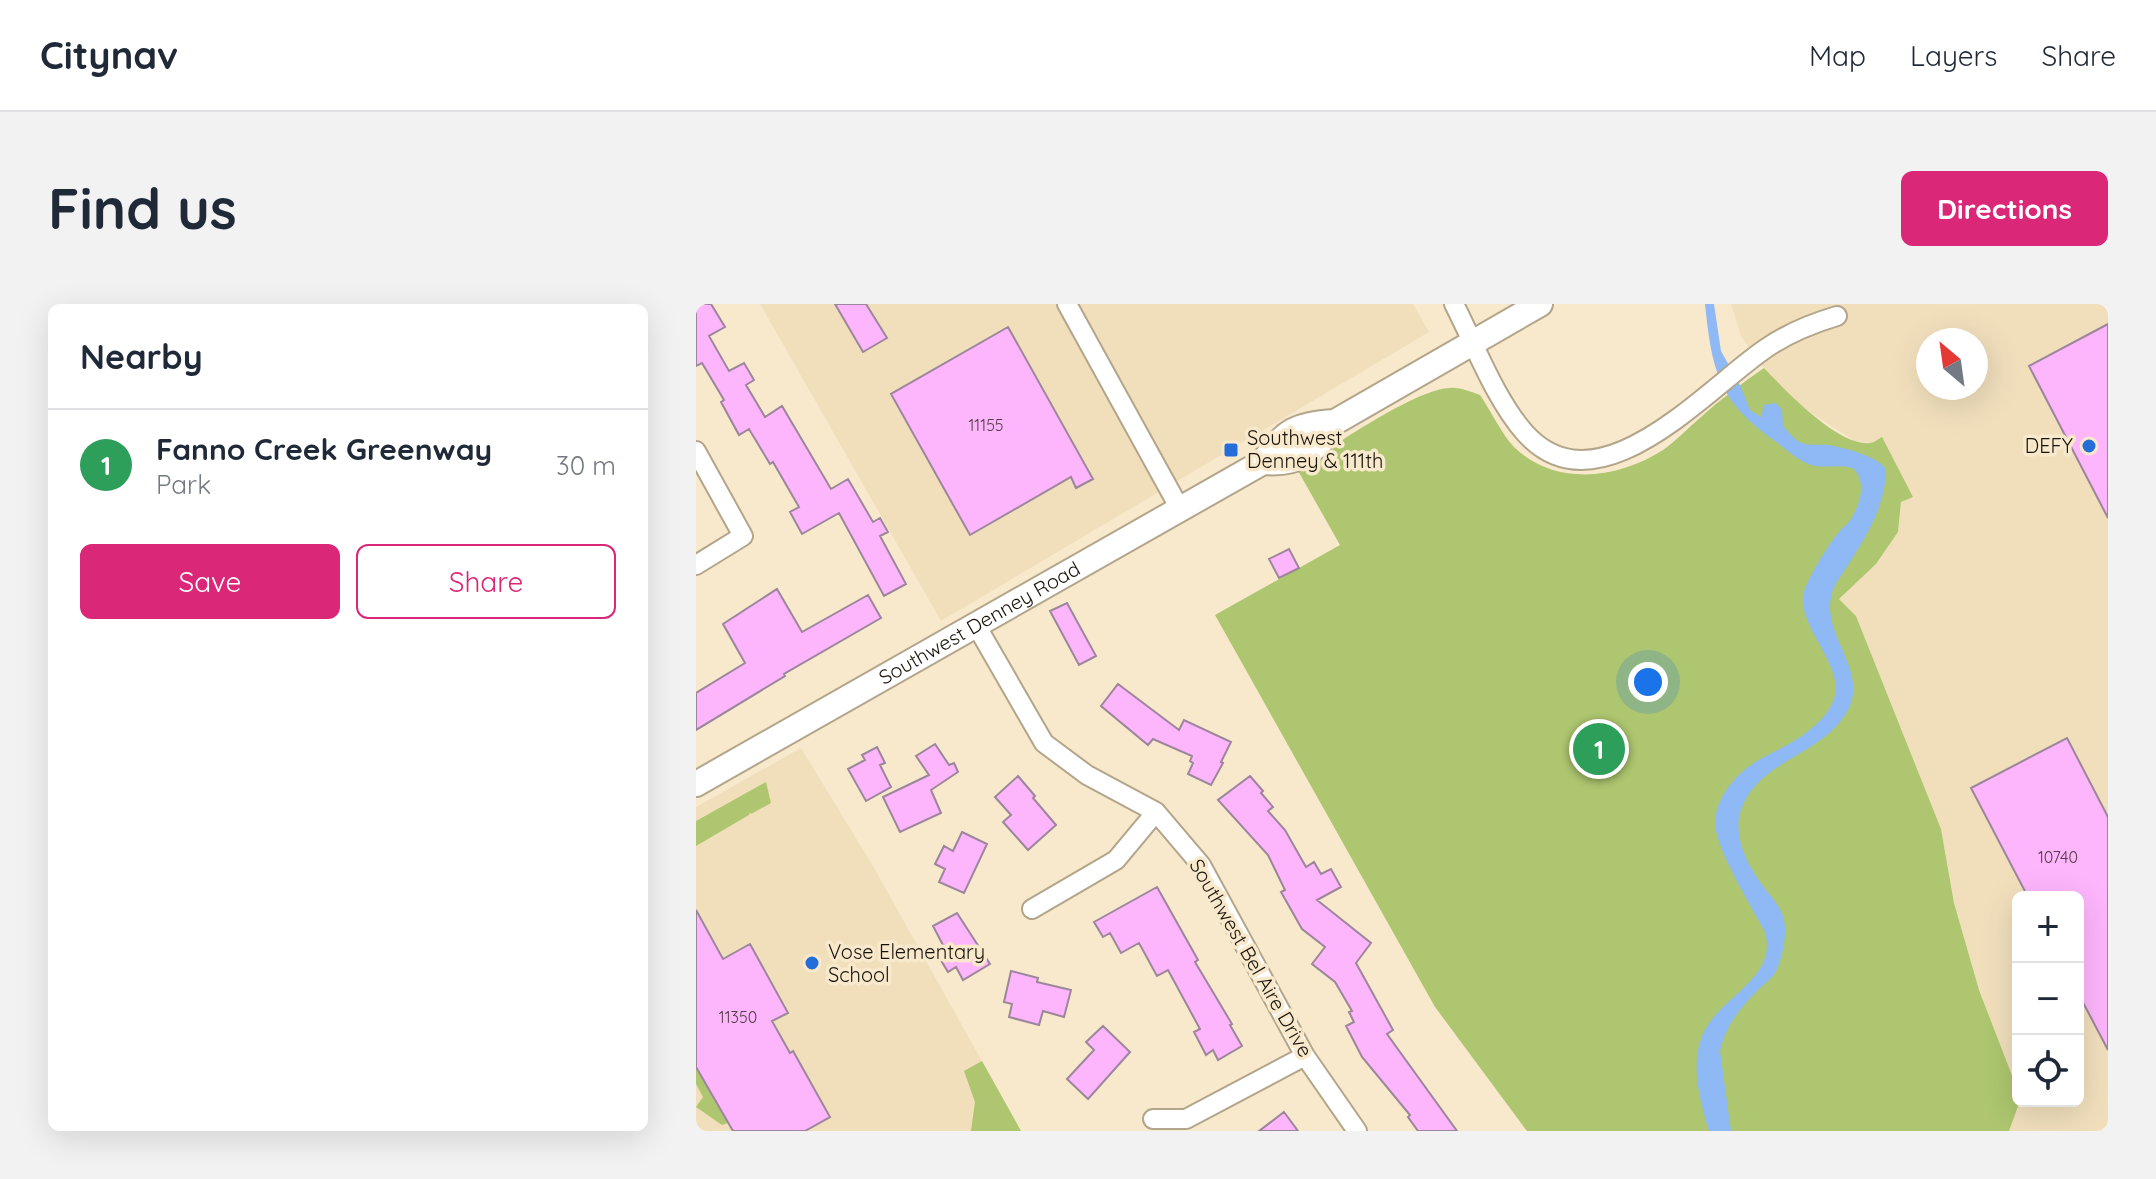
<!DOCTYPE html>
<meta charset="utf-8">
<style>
body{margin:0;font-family:Quicksand,sans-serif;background:#f2f2f3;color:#1f2937}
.controls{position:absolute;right:24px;bottom:24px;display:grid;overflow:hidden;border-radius:12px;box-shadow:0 8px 32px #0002}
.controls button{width:72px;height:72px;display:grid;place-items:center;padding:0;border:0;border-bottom:2px solid #e0e1e3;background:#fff;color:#1f2937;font:40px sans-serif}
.compass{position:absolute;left:1220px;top:24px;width:72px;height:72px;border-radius:50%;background:#fff;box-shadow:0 8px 32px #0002;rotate:331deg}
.you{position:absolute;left:952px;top:378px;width:28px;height:28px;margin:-20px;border:6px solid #fff;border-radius:50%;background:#1a73e8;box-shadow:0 0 0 12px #1a73e833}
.badge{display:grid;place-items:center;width:52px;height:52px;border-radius:50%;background:#db2777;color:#fff;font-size:26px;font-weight:700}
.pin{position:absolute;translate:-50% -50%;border:4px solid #fff;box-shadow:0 2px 8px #0006}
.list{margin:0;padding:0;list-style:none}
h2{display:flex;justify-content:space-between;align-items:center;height:104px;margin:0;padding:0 32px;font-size:34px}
h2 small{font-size:26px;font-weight:400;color:#747a83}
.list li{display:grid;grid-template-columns:52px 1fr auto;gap:24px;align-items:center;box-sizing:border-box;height:112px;padding:0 32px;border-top:2px solid #e0e1e3}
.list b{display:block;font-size:30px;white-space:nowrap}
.list p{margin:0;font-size:26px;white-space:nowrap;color:#747a83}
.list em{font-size:26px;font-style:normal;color:#747a83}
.actions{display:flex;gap:16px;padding:24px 32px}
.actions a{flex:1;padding:18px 0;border:2px solid #db2777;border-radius:12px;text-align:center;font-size:28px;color:#db2777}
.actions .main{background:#db2777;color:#fff}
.icon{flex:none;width:44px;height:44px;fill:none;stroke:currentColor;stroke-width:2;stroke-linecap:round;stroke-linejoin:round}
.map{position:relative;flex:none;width:1412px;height:827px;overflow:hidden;border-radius:12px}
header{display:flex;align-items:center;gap:48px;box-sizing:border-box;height:112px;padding:0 40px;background:#fff;border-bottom:2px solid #e0e1e3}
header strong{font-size:38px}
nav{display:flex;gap:44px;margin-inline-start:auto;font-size:28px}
.intro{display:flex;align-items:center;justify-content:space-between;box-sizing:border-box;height:192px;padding:0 48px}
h1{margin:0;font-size:56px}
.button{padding:20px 36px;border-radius:12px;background:#db2777;color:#fff;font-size:28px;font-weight:700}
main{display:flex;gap:48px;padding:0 48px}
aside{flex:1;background:#fff;border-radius:12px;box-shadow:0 8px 32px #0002}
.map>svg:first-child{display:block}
.built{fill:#f1dfbc;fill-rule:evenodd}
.green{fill:#adc66f}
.water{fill:#8eb9f5}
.building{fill:#fdb5fb;stroke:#9c869b;stroke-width:2}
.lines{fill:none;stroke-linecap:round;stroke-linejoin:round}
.street-casing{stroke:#b2a58a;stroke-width:22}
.secondary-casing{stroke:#b2a58a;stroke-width:28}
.street{stroke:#fff;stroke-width:18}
.secondary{stroke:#fff;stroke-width:24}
.poi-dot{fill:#256ed9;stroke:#f8e9cd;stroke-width:3}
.labels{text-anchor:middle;stroke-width:7;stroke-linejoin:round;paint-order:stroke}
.number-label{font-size:16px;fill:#523c46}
.poi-label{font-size:20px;fill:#19140a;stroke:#f8e9cd;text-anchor:start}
.street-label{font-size:20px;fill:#19140a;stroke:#f8e9cd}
</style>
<header>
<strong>Citynav</strong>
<nav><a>Map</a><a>Layers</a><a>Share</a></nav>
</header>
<div class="intro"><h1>Find us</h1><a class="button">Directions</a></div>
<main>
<aside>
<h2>Nearby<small></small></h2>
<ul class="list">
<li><span class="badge" style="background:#2e9e5b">1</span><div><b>Fanno Creek Greenway</b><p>Park</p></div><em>30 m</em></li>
</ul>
<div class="actions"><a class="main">Save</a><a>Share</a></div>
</aside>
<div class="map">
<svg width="1412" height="827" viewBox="0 0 1412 827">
<rect width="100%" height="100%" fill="#f8e9cd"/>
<path class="built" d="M64,0H717L733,28L245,317Z
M1035,0H1412V827H1313L1324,797H1382V593H1322V787L1283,686L1258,599L1245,525L1160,312L1143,295L1180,260L1202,228L1205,198L1216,193L1174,139L1159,137L1104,102L1068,64L1045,32ZM1232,36H1280V84H1232Z
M105,444L177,562L325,827H0V503Z"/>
<path class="green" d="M1068,64C1088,85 1143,144 1175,139C1179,138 1182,135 1186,133L1217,193L1205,198L1202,228L1180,260L1143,295L1160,312L1245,525L1258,599L1283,686L1322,787L1324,797L1313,827H831L739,703L519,311L644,241L601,165C634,145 718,85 754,84C763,83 775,88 784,91C795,107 805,129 818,143C859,183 922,175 967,146C980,137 992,124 1005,113C1025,95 1046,79 1068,64Z
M70,478L75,499L55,510L54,508L53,511L0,542V517Z
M286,757L325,827H275L279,798L268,767Z
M0,763L32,819L26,821L0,803L7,793L0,780Z"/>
<path class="water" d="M1009,0H1018L1025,47L1044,81L1054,106L1065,113L1068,101L1080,99L1086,106L1087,122C1092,127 1099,137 1106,139C1113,142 1124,140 1132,141C1146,143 1185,153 1190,166C1189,203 1171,231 1152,261C1146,271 1137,281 1135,293C1127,332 1171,366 1153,404C1129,452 1062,455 1045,506C1037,529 1049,556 1062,575C1073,592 1090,604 1089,627C1089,640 1085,658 1079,669C1075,675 1067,681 1062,686C1044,704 1030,721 1024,747L1035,827H1013C1004,797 995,765 1005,735C1018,694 1083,677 1069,628C1056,603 1018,543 1019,517C1020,499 1031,482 1044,470C1057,457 1075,450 1091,441C1109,431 1131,415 1138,395C1150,364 1103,324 1107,292C1110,276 1132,241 1143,228C1146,223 1152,221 1155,215C1164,200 1171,180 1158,165C1145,159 1129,165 1115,161C1102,157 1090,145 1079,137C1022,97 1016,66 1009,0Z"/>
<path class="building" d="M0,0H15L29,23L13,32L33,67L48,59L58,76L50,81L69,113L86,102L135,185L152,175L177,218L184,214L192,228L184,232L210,280L188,292L143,209L106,230L94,208L103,203L77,158L74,160L53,125L43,131L25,98L28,96L6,59L0,62Z
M139,0H170L191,34L167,48Z
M1412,20V214L1333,62Z
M312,23L397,175L380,184L375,173L274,231L195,90Z
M593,245L603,264L583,274L573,255Z
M81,285L106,328L172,291L185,314L88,370L89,372L0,426V389L49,359L27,320Z
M371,299L400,352L383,361L354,307Z
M422,380L483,426L488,416L535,438L525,458L527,459L515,481L492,470L497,459L494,457L496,452L457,435L452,441L405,402Z
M1371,434L1412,513V746L1382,689V593H1332L1275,484Z
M239,440L253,461L258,459L262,468L235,486L245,509L204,528L187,493L233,471L220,452Z
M181,443L189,459L184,461L195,483L170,497L152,465L169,456L166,451Z
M322,472L339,492L337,494L360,521L332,546L307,518L315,511L299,493Z
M554,472L567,487L565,489L577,503L572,507L589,526L610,563L618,558L625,570L635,565L645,583L621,596L675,639L660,659L697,726L691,730L761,827H722L712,813L714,811L666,753L650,722L658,718L653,708L656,707L639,678L616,660L629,643L606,625L585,588L589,586L572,551L522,496Z
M266,528L291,540L268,589L243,578L249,565L239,560L248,542L257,547Z
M461,583L502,656L499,658L536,720L534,721L546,742L522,756L517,746L510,751L498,728L504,725L472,666L461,672L443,639L425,649L414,629L407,633L398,618Z
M0,606L27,655L54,640L92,709L76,717L94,749L97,747L134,813L109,827H37L0,763Z
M261,609L294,660L267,676L260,663L252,668L240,648L248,643L237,622Z
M315,667L342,674L341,678L375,686L368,713L347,707L343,721L313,713L316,700L308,698Z
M407,722L434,748L392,795L371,775L398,746L390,738Z
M588,808L602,827H563Z"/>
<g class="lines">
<defs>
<path id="street" d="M371,0L484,205
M758,0C779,41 799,95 829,129C902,210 1009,86 1069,45C1092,29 1114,20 1141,12
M0,147L47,232L0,261
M280,321L348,439L391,471L460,508L505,561L609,752L661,827
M336,605L420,556L460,508
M457,815H490L609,752"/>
<g id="secondary">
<path d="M567,158C604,161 620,148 639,118"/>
<path id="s1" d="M0,480L567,158C588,127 601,120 639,118L844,0"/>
</g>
</defs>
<use href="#street" class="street-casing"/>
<use href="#secondary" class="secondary-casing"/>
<use href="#street" class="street"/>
<use href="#secondary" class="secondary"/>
</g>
<g class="poi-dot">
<circle cx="1393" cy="142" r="8"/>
<rect x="527" y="138" width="16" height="16" rx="4"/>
<circle cx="116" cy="659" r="8"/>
</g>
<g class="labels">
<g class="number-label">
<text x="290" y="127">11155</text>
<text x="1362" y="559">10740</text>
<text x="42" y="719">11350</text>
</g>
<g class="poi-label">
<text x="551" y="141">Southwest<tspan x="551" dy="23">Denney &amp; 111th</tspan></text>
<text x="1377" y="149" text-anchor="end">DEFY</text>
<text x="132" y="655">Vose Elementary<tspan x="132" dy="23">School</tspan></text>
</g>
<g class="street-label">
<text dy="7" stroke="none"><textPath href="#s1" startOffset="326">Southwest Denney Road</textPath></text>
<text transform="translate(555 654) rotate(60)" y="7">Southwest Bel Aire Drive</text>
</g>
</g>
</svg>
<div class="controls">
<button>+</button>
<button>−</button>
<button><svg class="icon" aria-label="locate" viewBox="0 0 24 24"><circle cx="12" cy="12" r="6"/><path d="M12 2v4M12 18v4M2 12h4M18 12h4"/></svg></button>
</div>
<svg class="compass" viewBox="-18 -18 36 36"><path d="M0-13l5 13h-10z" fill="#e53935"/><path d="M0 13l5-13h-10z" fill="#747a83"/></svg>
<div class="you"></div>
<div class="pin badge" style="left:903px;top:445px;background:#2e9e5b">1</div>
</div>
</main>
